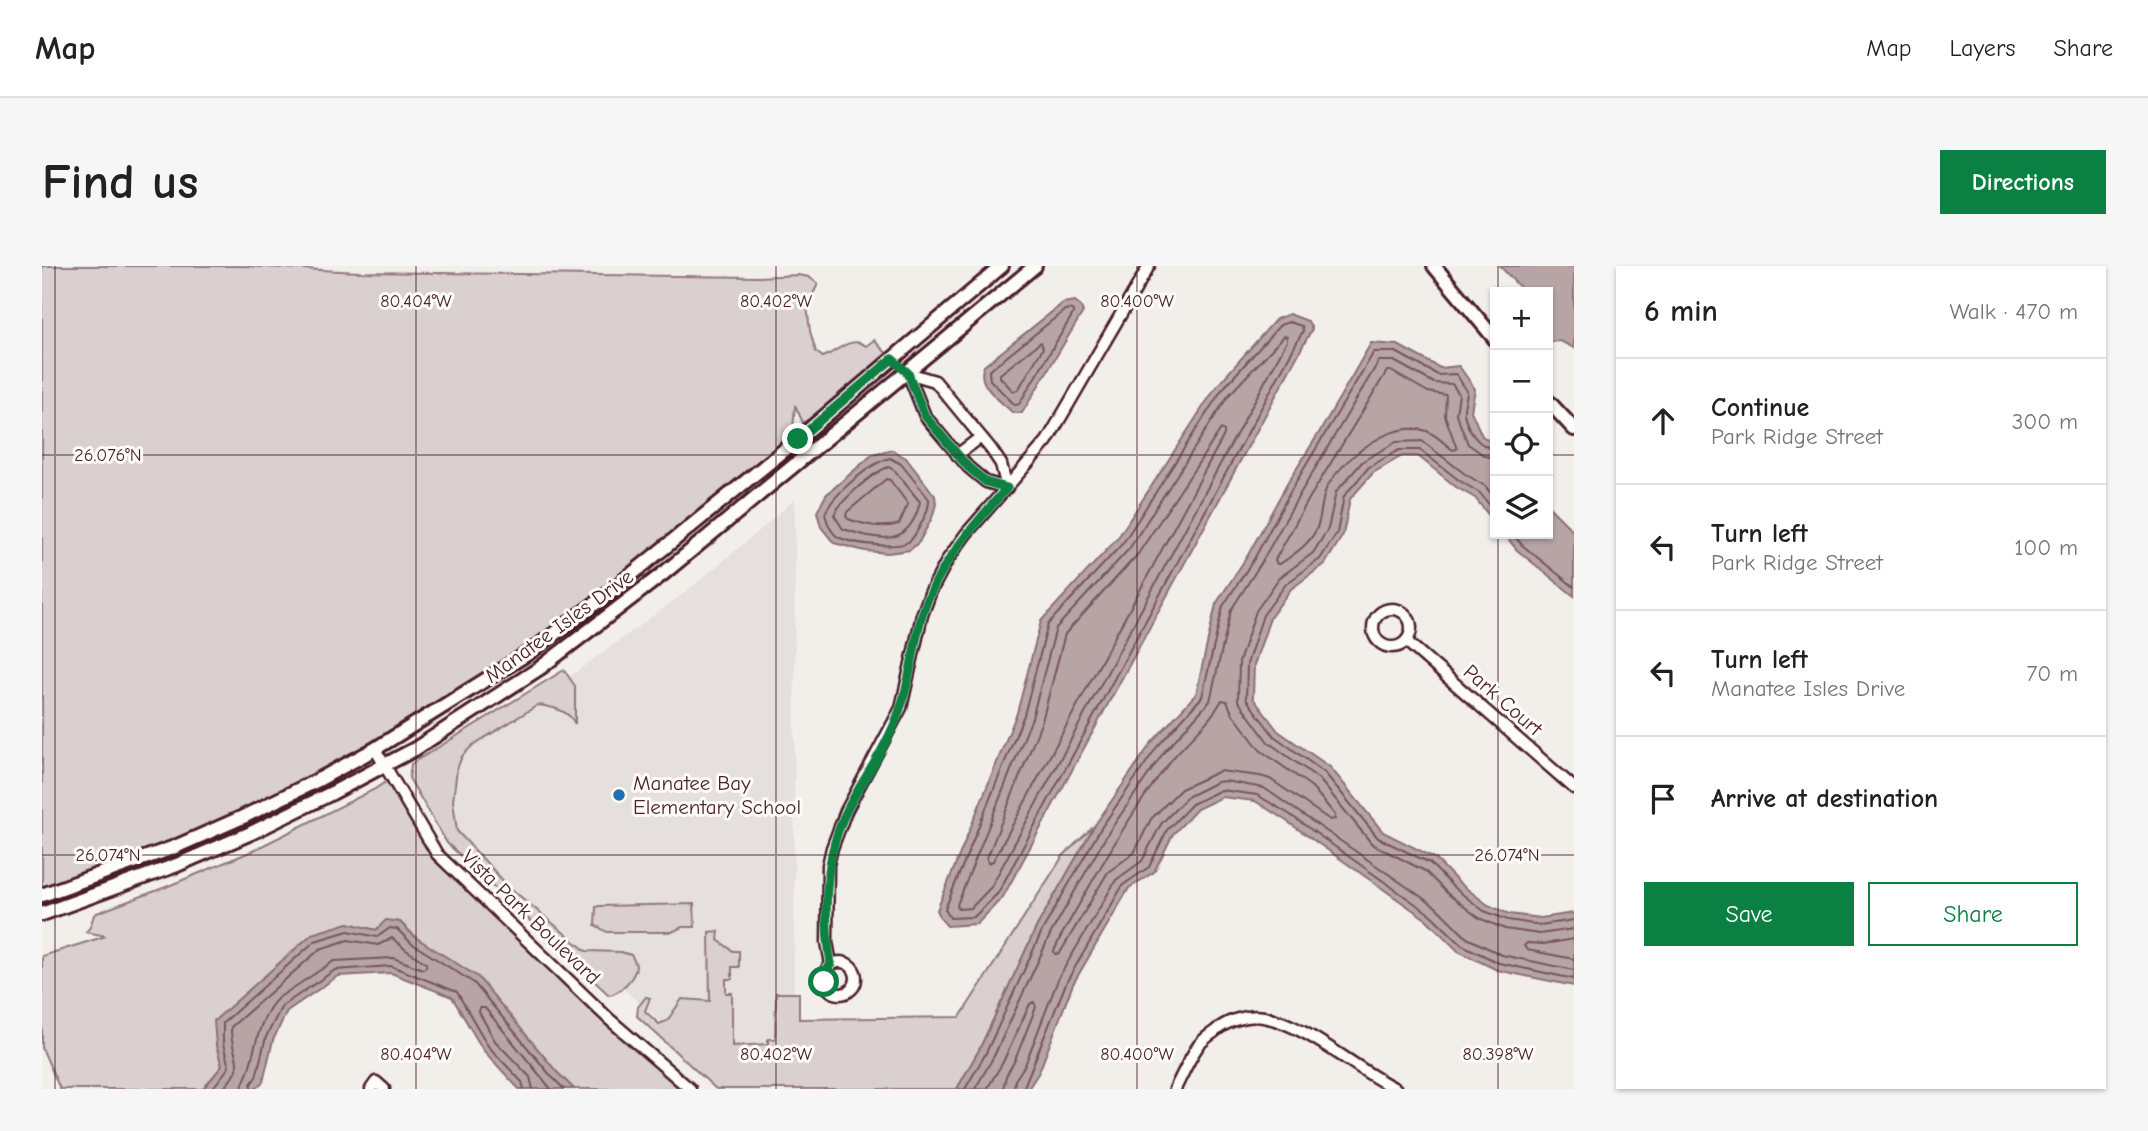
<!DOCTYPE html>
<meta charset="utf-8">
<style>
body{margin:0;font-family:"Comic Neue",sans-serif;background:#f6f6f6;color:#202124}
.controls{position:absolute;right:21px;top:21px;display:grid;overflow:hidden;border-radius:0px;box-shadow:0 2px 5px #0004}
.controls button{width:63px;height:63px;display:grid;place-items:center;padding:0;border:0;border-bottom:2px solid #e0e0e0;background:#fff;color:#202124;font:35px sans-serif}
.stop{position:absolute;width:21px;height:21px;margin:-16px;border:5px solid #0b8043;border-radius:50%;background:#fff}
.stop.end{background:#0b8043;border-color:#fff;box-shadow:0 2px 7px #0008}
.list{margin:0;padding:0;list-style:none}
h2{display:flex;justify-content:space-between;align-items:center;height:91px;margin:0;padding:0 28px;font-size:30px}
h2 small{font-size:23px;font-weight:400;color:#757577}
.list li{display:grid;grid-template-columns:46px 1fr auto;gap:21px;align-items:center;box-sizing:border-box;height:126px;padding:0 28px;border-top:2px solid #e0e0e0}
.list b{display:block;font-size:26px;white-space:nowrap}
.list p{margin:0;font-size:23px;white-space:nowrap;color:#757577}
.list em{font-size:23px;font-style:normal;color:#757577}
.actions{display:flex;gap:14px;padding:21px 28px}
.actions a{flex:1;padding:16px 0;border:2px solid #0b8043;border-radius:0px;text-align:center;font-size:24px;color:#0b8043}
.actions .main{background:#0b8043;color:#fff}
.icon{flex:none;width:38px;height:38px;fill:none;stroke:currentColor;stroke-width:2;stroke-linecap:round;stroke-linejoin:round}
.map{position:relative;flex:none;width:1532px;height:823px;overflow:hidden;border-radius:0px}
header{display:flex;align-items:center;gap:42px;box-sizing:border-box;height:98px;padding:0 35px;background:#fff;border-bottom:2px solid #e0e0e0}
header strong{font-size:33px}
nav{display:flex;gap:38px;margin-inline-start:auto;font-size:24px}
.intro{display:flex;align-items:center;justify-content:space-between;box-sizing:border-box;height:168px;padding:0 42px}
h1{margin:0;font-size:49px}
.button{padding:18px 32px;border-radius:0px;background:#0b8043;color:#fff;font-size:24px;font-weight:700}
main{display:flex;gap:42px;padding:0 42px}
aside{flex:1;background:#fff;border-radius:0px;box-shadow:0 2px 5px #0004}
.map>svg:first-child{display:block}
.built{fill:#e5dfdd}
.green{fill:#d9d0cf;stroke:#92787d;stroke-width:2}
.water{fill:#b7a5a6;stroke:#8b6f75;stroke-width:2}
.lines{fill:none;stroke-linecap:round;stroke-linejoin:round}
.shore{stroke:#76555c;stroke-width:2}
.minor-casing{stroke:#4a1f2b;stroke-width:15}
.tertiary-casing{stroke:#4a1f2b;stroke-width:18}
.minor{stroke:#fdfcf7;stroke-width:10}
.tertiary{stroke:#fdfcf7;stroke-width:12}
.route{stroke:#0b8043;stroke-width:9}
.ticks{fill:none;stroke:#4a1f2b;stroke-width:2;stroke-opacity:0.45}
.poi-dot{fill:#1f6fb2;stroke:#fdfcf7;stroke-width:2.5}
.labels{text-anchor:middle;stroke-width:6;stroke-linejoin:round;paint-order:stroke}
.street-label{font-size:21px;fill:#4a1f2b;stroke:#fdfcf7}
.poi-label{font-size:21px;fill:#4a1f2b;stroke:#fdfcf7;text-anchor:start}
.ticks-label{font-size:18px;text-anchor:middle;fill:#4a1f2b;stroke:#fdfcf7;stroke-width:6;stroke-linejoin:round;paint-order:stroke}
</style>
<header>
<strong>Map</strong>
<nav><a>Map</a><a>Layers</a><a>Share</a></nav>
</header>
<div class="intro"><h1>Find us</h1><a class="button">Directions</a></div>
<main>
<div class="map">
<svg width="1532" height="823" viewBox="0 0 1532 823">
<rect width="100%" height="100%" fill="#f2efeb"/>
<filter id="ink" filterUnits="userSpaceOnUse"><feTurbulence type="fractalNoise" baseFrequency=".0143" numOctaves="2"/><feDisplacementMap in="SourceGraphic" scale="14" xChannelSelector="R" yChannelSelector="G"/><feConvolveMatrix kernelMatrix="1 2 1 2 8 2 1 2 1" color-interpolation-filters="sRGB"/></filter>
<g filter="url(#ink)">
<path class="built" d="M753,233L752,756L689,823L627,763L417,577L403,541L419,480L519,417L645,325L717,265Z"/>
<path class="green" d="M0,0H202L317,6L717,11L756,9L767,11L776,18L765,40L768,65L774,86L781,91C796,85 809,69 824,80L832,74L850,93L827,111L761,157L753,139L750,176L558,334L333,483L201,551L0,629Z
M522,404L533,420V458C527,444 510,441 496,439L431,479L420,490L415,503L411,535L415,565L467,621L544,685L579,686L589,689C590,690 594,698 594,700C594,711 577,728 567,729L405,577L367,512L369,498Z
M350,512L395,588L643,823H532L358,656L334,664L306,657L174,779L180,800L161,823H18L0,782V690L64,670L44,666L48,661L52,649L55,647L124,621L208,586L333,523Z
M1053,559L995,660L937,784L915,823H674L595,750L596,741L604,731L608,732L603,745L617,758L625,755L640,733L668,735L667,666L677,665L676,674L691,685H697V701H690V713H684V727H690V780L726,778V773H733L734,727H757V753L918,751L1021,590Z
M652,638L653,661H640L630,666H565L553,659L554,641L557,640Z"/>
<path class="water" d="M1458,0H1532V82L1518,75L1506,76V26H1482Z
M1033,35L1038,39L1041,46L980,147H971C959,135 933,119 942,100L1021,37Z
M1247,48L1266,55L1270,63L961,631L935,658L905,660L899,653L895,644L975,447L999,355L1075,273L1174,121L1234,53Z
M1329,77L1356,79L1398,102L1417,100L1433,123L1429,145L1440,170L1453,178V257L1433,232L1414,221L1376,190H1360L1331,207L1308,233L1301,269L1283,298L1249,323L1228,352L1212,399L1211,432L1236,465L1288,501L1341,566L1393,592L1416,616L1446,639L1467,648L1499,652L1532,647V720L1455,704L1416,685L1385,654L1243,554L1213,535L1180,531L1155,543L1131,568L1112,606L1087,622L1031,718L997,806L986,823H915L937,784L995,660L1053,559L1110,476L1154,428L1174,338L1206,289L1245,218L1280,162Z
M850,184L864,192L893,230L894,238L890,252L877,276L868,284L846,287L823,285L792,277L779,261L775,246L784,229L830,189Z
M1506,240L1532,266V330L1475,284L1462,268H1506Z
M344,654L358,656L373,671L436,711L514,805L532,823H477L441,784L410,731L349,707L296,710L245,745L231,774L221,816L213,823H161L180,800L174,779L172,755L270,668L306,657L334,664Z"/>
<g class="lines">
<path class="shore" d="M1028,43L1031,45V48L977,138L973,139L948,114L947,105L1023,44Z
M1247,56L1260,60L1261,65L956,627L932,651L908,652L903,643L982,449L1006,358L1081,277L1179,125L1238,59Z
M1242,70L1245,71V75L949,621L929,642L916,643L915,639L990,452L1014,362L1087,283L1186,130Z
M999,76L1001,82L976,124L971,125L958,111V108Z
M1345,105H1349L1386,126L1404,129L1403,150L1415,183L1411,184C1403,178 1394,169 1385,165C1349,153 1304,191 1286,219C1280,229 1280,244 1277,255C1273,275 1254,287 1238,298H1235L1233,294L1268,231Z
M1179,163L1182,165V169L951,595L946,597L945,592L1000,455L1023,368L1096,288Z
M848,192L859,198L887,233C887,240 885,247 881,254C877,261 873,272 866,276C854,283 809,278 796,271C789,267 785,256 783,248C790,229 828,197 848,192Z
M847,201L853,205L878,236C867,283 837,274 801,263L792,249C798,235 832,205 847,201Z
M844,213L848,214L866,238L857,258C840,263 823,259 806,253L804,250L805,246Z
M1453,232L1443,220L1423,208L1380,175L1354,176L1321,195L1294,226L1286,263L1271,287L1237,312L1214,345L1197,396L1196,435L1226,476L1277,513L1330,578L1383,605L1406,628L1437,652L1463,663L1497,668L1532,663
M1453,246L1438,227L1418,215L1378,184H1357L1327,201L1302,230L1295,267L1278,293L1244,318L1221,349L1205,398L1204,433L1232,470L1283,507L1336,572L1388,597L1411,621L1442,645L1466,654L1498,659L1532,654
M1471,268L1480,279L1532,321
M1180,434L1185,435L1190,447L1218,484L1270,521L1293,549V553L1288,554L1228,513L1218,510L1178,505L1139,523L1109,553L1092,587L1066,606L1018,687L1013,688L1012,685L1018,672C1053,611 1087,547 1131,492C1147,473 1168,456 1180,434Z
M1532,673L1502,678L1485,677L1482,680L1485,684L1532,693
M170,823L187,801L181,778V757L273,675L306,665L335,671L348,662L355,663L369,677L432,717L509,810L522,823
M181,823C208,793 188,794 189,761L278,683L306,674L336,679L350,672L364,684L384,697V701L381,703L351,692L292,695L236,732C218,749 214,779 207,803C205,811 201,814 200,823
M209,823V818L214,811L224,771L240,740L293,704L349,700L415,726L446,780L480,816L482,823
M491,823L488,811L453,775L437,746L438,742H443L509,823
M923,823L944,787L1001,663L1059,562L1115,481L1160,431L1181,340L1212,293L1251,221L1332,86H1354L1396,109L1414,108L1425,125C1425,132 1421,140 1422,147C1425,164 1436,181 1453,183
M933,823L952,790L1009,667L1066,567L1122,486L1168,435L1189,344L1219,297L1259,226L1337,95H1352L1392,117L1410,118L1417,128L1414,148L1426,178L1443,190L1453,192
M945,823L961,796L988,738L992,736L994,741L973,794L964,810L961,823
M972,823L973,814L983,799L1017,711L1074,614L1100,595L1119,558L1145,531L1175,516L1183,515L1222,522L1394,641L1425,672L1460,689L1532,704
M981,823L1025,715L1081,619L1107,601L1125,564L1150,538L1179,524L1215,529L1247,548L1389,649L1420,679L1457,697L1532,713"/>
<defs>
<path id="minor" d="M866,107L893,115L949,183L959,198L965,222L944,216L926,201L883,150Z
M915,189L939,171
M1331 362a19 19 0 1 1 38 0a19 19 0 1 1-38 0Z
M1364,375L1532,522
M333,483L395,588L567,753L648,823
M782 712a16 16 0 1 1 32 0a16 16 0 1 1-32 0Z
M789,698L785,676L786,599L790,582L804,545L859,442L880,349L889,325L906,293L924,268L1005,175L1107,0
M329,823L334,816L342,823
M1133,823C1140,809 1147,793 1156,780C1160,775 1166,770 1172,766C1184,755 1205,748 1222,751C1265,759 1313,803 1354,823"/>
<path id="tertiary" d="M1392,0L1453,73
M1506,135L1532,163
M0,629L133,581L201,551L278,513L333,483L488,386L558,334L756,173L960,0
M0,648L135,599L209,567L290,527L373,483L498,402L622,307L993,0"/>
</defs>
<use href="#minor" class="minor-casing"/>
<use href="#tertiary" class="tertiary-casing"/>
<use href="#minor" class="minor"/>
<use href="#tertiary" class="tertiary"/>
</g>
</g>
<g class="lines" filter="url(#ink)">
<path class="route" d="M756,173L850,93L866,107L883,150L926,201L944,216L965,222C930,261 896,299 880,349C871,380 869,413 858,443C847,478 823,510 806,542C782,589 781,647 789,698L783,706L782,716"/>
</g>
<path class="ticks" d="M13,0V823M374,0V823M734,0V823M1095,0V823M1456,0V26M0,189H1453M1506,189H1532M1456,268V823M0,589H1532"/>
<circle class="poi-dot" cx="577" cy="529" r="7"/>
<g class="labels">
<g class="street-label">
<text transform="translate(517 360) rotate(-36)" y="7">Manatee Isles Drive</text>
<text transform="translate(1461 434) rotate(41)" y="7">Park Court</text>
<text transform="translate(489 651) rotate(44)" y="7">Vista Park Boulevard</text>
</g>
<g class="poi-label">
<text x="591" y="524">Manatee Bay<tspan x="591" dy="24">Elementary School</tspan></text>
</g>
</g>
<g class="ticks-label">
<text x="374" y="41">80.404°W</text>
<text x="734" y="41">80.402°W</text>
<text x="1095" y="41">80.400°W</text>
<text x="66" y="195">26.076°N</text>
<text x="66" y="595">26.074°N</text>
<text x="1465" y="595">26.074°N</text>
<text x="374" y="794">80.404°W</text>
<text x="734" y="794">80.402°W</text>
<text x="1095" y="794">80.400°W</text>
<text x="1456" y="794">80.398°W</text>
</g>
</svg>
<div class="controls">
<button>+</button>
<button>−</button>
<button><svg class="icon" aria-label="locate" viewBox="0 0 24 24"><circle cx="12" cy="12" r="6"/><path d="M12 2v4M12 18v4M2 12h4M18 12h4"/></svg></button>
<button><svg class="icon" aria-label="layers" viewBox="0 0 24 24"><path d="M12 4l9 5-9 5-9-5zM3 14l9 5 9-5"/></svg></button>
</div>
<div class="stop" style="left:782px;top:716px"></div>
<div class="stop end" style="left:756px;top:173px"></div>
</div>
<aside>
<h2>6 min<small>Walk · 470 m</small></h2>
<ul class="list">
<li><svg class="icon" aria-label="ahead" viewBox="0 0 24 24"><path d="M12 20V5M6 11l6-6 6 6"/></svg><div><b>Continue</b><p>Park Ridge Street</p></div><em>300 m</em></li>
<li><svg class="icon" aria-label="left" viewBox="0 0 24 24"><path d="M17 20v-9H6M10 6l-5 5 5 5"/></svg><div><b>Turn left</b><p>Park Ridge Street</p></div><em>100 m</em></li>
<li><svg class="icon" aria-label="left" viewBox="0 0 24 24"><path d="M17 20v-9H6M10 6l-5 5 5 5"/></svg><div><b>Turn left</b><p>Manatee Isles Drive</p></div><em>70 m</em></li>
<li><svg class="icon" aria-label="arrive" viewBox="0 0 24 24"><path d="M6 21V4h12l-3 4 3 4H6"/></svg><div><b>Arrive at destination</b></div></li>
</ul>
<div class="actions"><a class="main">Save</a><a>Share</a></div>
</aside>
</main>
